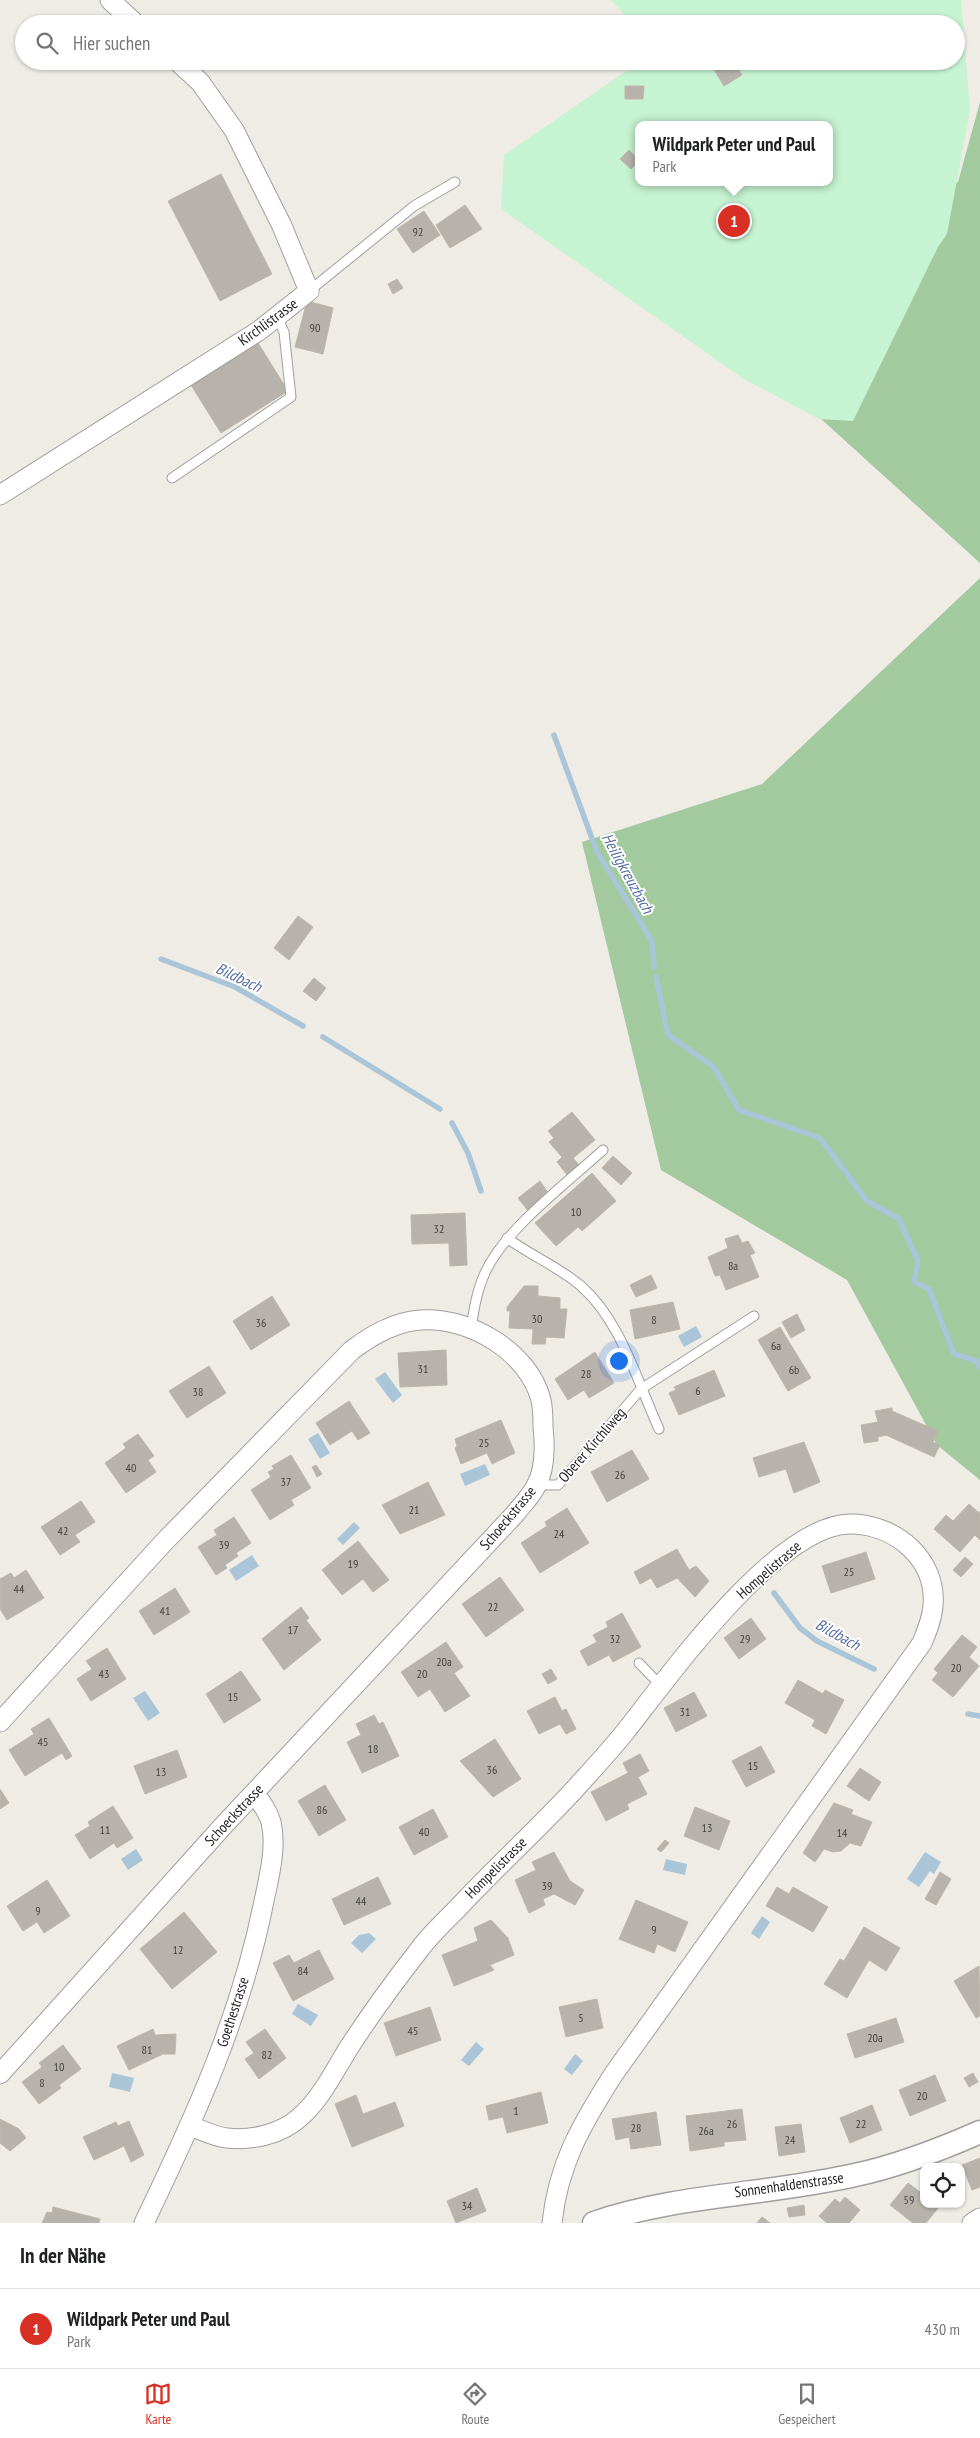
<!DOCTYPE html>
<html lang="de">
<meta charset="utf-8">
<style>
body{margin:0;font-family:"PT Sans Narrow",sans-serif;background:#f6f6f6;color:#202124}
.controls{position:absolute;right:15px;bottom:15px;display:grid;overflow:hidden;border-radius:10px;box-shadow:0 1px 4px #0004}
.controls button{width:45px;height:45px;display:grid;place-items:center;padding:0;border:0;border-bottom:1px solid #e0e0e0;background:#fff;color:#202124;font:25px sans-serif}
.you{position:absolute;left:618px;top:1360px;width:18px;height:18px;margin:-12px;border:4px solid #fff;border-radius:50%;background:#1a73e8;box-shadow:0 0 0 8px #1a73e833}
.badge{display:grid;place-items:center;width:32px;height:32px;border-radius:50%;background:#d93025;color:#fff;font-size:16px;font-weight:700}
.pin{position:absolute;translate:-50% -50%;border:2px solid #fff;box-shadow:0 1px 5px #0006}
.popup{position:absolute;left:635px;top:121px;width:198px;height:65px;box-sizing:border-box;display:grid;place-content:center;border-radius:10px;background:#fff;filter:drop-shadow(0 1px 4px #0005);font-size:16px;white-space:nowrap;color:#757577}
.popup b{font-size:19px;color:#202124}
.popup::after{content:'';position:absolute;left:50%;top:100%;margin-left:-10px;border:10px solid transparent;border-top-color:#fff}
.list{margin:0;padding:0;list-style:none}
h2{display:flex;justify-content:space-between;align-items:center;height:65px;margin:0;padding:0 20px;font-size:21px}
h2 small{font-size:16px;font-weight:400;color:#757577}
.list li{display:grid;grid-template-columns:32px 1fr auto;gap:15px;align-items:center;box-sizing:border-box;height:80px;padding:0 20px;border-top:1px solid #e0e0e0}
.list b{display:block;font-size:19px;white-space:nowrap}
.list p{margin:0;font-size:16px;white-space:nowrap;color:#757577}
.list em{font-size:16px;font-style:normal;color:#757577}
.icon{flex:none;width:28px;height:28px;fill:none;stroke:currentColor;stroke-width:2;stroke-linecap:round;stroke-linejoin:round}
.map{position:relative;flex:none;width:980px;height:2223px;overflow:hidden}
.search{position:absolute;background:#fff;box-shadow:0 1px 4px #0004;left:15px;right:15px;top:15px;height:55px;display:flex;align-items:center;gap:12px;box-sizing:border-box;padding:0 18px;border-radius:28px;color:#757577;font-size:19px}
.sheet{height:145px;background:#fff}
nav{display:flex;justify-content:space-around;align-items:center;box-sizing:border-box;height:70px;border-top:1px solid #e0e0e0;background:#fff;font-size:14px;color:#757577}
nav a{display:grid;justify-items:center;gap:2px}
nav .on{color:#d93025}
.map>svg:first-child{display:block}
.forest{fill:#a3c99e}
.park{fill:#c6f3d1;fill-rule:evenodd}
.water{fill:#aac5d7}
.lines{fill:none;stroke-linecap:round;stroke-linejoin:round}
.stream{stroke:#aac5d7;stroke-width:5.5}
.building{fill:#b7b2ab;stroke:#beb6a9}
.service-casing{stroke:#9f9f9f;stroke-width:11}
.minor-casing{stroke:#9f9f9f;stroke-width:21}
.tertiary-casing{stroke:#9f9f9f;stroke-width:25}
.service{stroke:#fff;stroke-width:9}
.minor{stroke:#fff;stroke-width:19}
.tertiary{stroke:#fff;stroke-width:22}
.labels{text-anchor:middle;stroke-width:4;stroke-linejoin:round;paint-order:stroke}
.number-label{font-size:12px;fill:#444341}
.street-label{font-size:15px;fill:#1e1e1e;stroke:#fff}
.water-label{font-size:16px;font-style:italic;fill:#546fa3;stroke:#fff}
</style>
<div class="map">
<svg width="980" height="2223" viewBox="0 0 980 2223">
<rect width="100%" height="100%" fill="#eeece5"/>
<path class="forest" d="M980,102V563L820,418V227L958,182Z
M980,578V1480L937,1445L847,1280L661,1170L582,842L762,784Z"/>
<path class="park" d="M611,0H961L970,110L947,234L938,247L853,421L819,419L744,379L501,209L504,155L641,61H956V24H633ZM639,125H829V182H639Z"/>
<path class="water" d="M696,1326L702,1337L684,1347L678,1336Z
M385,1372L402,1395L393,1403L375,1379Z
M318,1433L330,1453L320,1459L308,1439Z
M485,1464L490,1475L465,1486L460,1474Z
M354,1522L360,1528L343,1545L337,1539Z
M252,1555L259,1566L236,1581L229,1570Z
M145,1691L160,1713L148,1721L133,1698Z
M136,1849L143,1860L128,1870L121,1859Z
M925,1852L941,1862L934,1874L930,1871L919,1887L907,1879Z
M666,1859L687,1864L685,1875L663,1870Z
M762,1916L770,1922L759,1939L751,1933Z
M369,1933L376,1939L362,1953L351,1943L359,1935Z
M298,2004L318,2015L311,2026L292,2014Z
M476,2042L484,2049L469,2066L461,2060Z
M575,2054L583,2061L572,2075L564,2069Z
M112,2073L134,2078L130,2092L109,2087Z"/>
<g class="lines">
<path class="stream" d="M554,735L597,852L652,941L654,967
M161,959L235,987L303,1026
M656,977L668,1035L714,1067L739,1110L820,1138L867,1201L899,1219L918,1261L914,1282L929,1289L954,1354L977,1361L980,1367
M323,1037L440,1109
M452,1123L468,1153L481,1191
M774,1593L800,1628L817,1641L874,1669
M968,1714L980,1716"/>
</g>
<path class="building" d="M713,61H734L742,75L724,86L710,63Z
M625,86H644L643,99H625Z
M629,150L639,161L631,169L620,159Z
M221,174L272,274L220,301L168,201Z
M465,205L482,229L450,248L436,225Z
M424,211L440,235L413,253L397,229Z
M397,279L403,288L393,294L388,284Z
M307,301L333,308L323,354L295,347Z
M258,343L288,391L221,433L191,385Z
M298,916L313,927L289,960L274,948Z
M314,978L326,988L316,1001L303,991Z
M572,1112L595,1140L573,1158L580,1166L568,1176L557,1162L562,1157L549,1142L554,1138L548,1131Z
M613,1156L632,1173L621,1185L602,1168Z
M592,1173L616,1201L582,1231L578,1227L556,1246L535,1223Z
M540,1181L550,1196L529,1212L518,1198Z
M465,1213L467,1265L450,1266L449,1243L412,1244L411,1215Z
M738,1235L742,1243L748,1241L755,1253L750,1255L759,1277L726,1290L720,1275L715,1276L708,1257L728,1248L725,1239Z
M651,1275L657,1288L636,1297L630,1285Z
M524,1286H538V1296L560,1298V1309H567L564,1338L546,1337L545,1344H532L533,1329L509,1328L510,1311H507V1307Z
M272,1296L290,1325L251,1350L233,1321Z
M673,1302L680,1329L635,1339L630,1310Z
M797,1314L805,1330L791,1338L782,1322Z
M780,1327L811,1378L788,1391L758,1340Z
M446,1350L447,1385L400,1387L398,1353Z
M595,1352L614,1383L589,1398L584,1390L568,1400L555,1379Z
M209,1366L226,1393L187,1418L169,1391Z
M714,1370L725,1396L679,1415L669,1393L676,1390L674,1387Z
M349,1401L370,1433L358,1440L352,1431L330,1445L316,1423Z
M892,1408V1411L938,1431L933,1442L940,1445L934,1457L886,1435L878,1437V1441L864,1443L861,1425L878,1422L875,1411Z
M501,1420L515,1453L492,1464L487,1453L461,1464L455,1448L457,1446L455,1439Z
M138,1434L154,1456L148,1460L156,1472L126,1493L105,1463L126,1448L123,1444Z
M804,1442L820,1482L794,1493L786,1469L759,1477L753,1458Z
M632,1450L649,1479L607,1502L591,1472Z
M291,1455L311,1488L291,1500L294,1505L270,1520L251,1490L271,1477L268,1472L274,1469L272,1466Z
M316,1465L322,1474L317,1477L312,1467Z
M428,1482L445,1515L400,1534L382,1505Z
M81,1501L95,1522L75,1535L80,1542L60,1555L41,1527Z
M969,1504L979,1513L980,1511V1540L975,1535L960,1552L934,1529L946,1515L953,1521Z
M567,1508L589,1543L540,1573L521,1543L547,1526L545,1522Z
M234,1517L251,1543L236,1553L238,1556L225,1565L227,1568L216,1575L198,1547L217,1535L214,1530Z
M358,1541L389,1580L373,1592L363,1579L342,1595L322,1570Z
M677,1549L689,1570L696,1566L709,1581L695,1597L677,1578L657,1588L651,1578L640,1584L634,1572Z
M866,1552L875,1579L831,1593L822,1566Z
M965,1557L973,1564L961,1577L953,1570Z
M26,1570L44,1598L7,1620L0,1609V1579L11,1573L14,1578Z
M500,1577L524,1610L486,1637L462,1604Z
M175,1588L190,1612L154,1635L139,1611Z
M301,1607L309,1618L306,1620L321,1640L284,1670L262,1639Z
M622,1613L641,1647L613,1662L609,1655L588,1666L580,1651L597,1642L593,1635L608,1627L606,1622Z
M751,1618L766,1639L739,1659L724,1638Z
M962,1635L977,1647L969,1657L979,1666L953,1697L932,1680L938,1673L934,1669Z
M446,1642L463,1667L454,1673L470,1696L445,1712L430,1689L418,1697L401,1672Z
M107,1648L126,1679L91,1701L77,1679L92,1669L86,1661Z
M551,1669L557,1679L548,1684L542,1674Z
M241,1671L261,1700L224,1723L206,1694Z
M798,1680L823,1694L825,1690L844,1700L826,1734L812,1726L815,1720L785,1703Z
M694,1692L707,1716L676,1732L664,1708Z
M555,1697L562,1711L566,1709L576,1729L566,1734L560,1724L539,1734L527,1711Z
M374,1715L379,1724L383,1722L399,1756L362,1773L347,1742L361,1735L356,1724Z
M49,1718L72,1756L66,1760L62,1753L25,1776L9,1750L34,1734L31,1729Z
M495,1739L521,1779L493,1797L460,1761Z
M761,1746L775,1772L746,1787L732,1761Z
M177,1750L187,1777L145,1794L134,1766Z
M640,1754L649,1771L638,1777L647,1794L627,1804L629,1809L606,1821L591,1792L628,1773L623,1763Z
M860,1768L881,1782L869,1801L847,1786Z
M325,1785L346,1820L319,1836L298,1801Z
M0,1789L9,1803L0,1809Z
M834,1803L853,1810L851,1814L872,1822L861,1846L850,1843L841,1851L833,1852L824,1849L815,1862L803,1853Z
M113,1806L133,1838L117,1848L114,1843L90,1859L75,1835L90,1826L88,1822Z
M695,1807L730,1821L719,1850L684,1836Z
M433,1809L448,1837L414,1855L399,1827Z
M665,1840L669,1843L661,1852L657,1849Z
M554,1852L570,1881L584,1890L575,1905L554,1894L543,1899L545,1905L529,1913L515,1880L536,1870L532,1862Z
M940,1872L951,1879L936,1905L925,1899Z
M378,1877L391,1904L344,1925L332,1899Z
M47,1880L70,1916L44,1933L37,1922L23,1931L7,1906Z
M777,1887L789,1894L793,1887L828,1907L813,1932L766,1906Z
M636,1900L688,1922L675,1952L657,1944L654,1953L619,1939Z
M184,1912L217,1952L172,1989L140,1949Z
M491,1920L508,1938L514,1955L490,1965L494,1970L454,1986L442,1955L478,1941L474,1928Z
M864,1927L900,1948L886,1971L869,1960L847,1998L824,1984L840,1959L844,1961Z
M319,1950L334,1979L293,2001L273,1963L289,1955L294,1963Z
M979,1966L980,2016L976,2018L954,1981Z
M597,1999L603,2028L566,2037L559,2007Z
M430,2007L441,2040L396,2056L384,2023Z
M896,2018L904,2042L855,2058L847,2034Z
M153,2029L155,2035L176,2034L175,2054H163L129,2070L117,2046Z
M265,2029L286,2058L259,2079L245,2059L254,2053L246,2042Z
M63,2045L81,2069L59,2085L61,2088L39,2104L22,2082L42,2067L39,2063Z
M973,2073L978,2082L969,2087L964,2078Z
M935,2075L946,2101L910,2116L899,2090Z
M541,2092L548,2123L507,2133L503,2117L489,2120L486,2106Z
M356,2095L363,2114L395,2102L404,2126L352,2147L335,2104Z
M872,2105L882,2130L850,2143L840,2118Z
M742,2109L746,2140L724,2142V2146L690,2151L686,2116Z
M656,2112L661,2145L631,2149L629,2137L616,2140L612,2119Z
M0,2119L19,2129L26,2138L10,2151L0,2143Z
M129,2121L144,2155L131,2162L124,2146L94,2160L83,2137L116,2122L118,2126Z
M801,2124L805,2152L779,2156L775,2127Z
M980,2158V2187L972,2190L962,2165Z
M908,2183L924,2195V2204H935L939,2207L926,2223H913L890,2205Z
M477,2188L486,2211L456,2223L447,2201Z
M845,2197L860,2210L849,2223H827L819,2216L835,2199L840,2203Z
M804,2205L805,2215L789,2217L787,2208Z
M53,2207L100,2219L99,2223H42L47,2212L52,2213Z
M762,2217L770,2223H757Z"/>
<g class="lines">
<defs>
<path id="service" d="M309,291L414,206L455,182
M172,478L291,397L284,332L277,317
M507,1238C530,1255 559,1267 581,1286C621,1321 637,1381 659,1429
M471,1328C474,1309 477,1290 485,1273C504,1230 568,1182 603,1150
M537,1485H558L641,1389L754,1316
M639,1663L661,1686"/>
<path id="minor" d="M110,0L136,24
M0,495L260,330L309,291L282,226L234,130L200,82L177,61
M0,1722L165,1541L352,1350C372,1335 394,1322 420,1320C469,1316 529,1352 541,1400C543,1408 543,1418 543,1427C545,1445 545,1470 536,1486C531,1496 522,1505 515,1514L223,1826L0,2074
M190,2126C202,2130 215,2137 227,2138C251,2141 282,2134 300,2117C320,2100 334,2072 348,2049C370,2015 394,1982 419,1950C430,1935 444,1922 457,1909C495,1868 536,1831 574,1790C591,1771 609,1752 625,1732C668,1678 780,1519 854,1524C897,1526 937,1560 933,1606C932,1619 927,1631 922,1643L613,2075C582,2124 558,2164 552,2223
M144,2223C195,2117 241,2017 264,1901C269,1877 277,1847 271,1822C268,1811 261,1802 254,1793
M972,2223L980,2218"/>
<path id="tertiary" d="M594,2223C678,2194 768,2195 855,2175C898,2166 939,2150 980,2132"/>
</defs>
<use href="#service" class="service-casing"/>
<use href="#minor" class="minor-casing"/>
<use href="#tertiary" class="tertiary-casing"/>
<use href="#service" class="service"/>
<use href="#minor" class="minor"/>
<use href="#tertiary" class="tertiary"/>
</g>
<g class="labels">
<g class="number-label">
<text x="418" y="236">92</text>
<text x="315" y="332">90</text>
<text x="576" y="1216">10</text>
<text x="439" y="1233">32</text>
<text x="733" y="1270">8a</text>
<text x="537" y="1323">30</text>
<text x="654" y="1324">8</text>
<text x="261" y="1327">36</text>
<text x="776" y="1350">6a</text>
<text x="423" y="1373">31</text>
<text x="794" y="1374">6b</text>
<text x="586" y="1378">28</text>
<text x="698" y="1395">6</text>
<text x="198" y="1396">38</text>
<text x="484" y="1447">25</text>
<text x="131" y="1472">40</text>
<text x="620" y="1479">26</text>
<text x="286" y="1486">37</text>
<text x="414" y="1514">21</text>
<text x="63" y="1535">42</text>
<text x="559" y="1538">24</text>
<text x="224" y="1549">39</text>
<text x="353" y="1568">19</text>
<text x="849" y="1576">25</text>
<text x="19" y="1593">44</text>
<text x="493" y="1611">22</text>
<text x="165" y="1615">41</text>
<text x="293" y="1634">17</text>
<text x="615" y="1643">32</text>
<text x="745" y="1643">29</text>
<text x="444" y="1666">20a</text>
<text x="956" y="1672">20</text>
<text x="104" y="1678">43</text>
<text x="422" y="1678">20</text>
<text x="233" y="1701">15</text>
<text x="685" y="1716">31</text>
<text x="43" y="1746">45</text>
<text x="373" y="1753">18</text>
<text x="753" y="1770">15</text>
<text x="492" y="1774">36</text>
<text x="161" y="1776">13</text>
<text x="322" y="1814">86</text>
<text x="707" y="1832">13</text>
<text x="105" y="1834">11</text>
<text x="424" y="1836">40</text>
<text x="842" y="1837">14</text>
<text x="547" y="1890">39</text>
<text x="361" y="1905">44</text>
<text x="38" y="1915">9</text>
<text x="654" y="1934">9</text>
<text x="178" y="1954">12</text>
<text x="303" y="1975">84</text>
<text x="581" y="2022">5</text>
<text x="413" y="2035">45</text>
<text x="875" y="2042">20a</text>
<text x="147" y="2054">81</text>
<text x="267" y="2059">82</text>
<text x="59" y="2071">10</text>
<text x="42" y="2087">8</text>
<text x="922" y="2100">20</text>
<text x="516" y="2115">1</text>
<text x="732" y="2128">26</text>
<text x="861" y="2128">22</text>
<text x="636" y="2132">28</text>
<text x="706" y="2135">26a</text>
<text x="790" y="2144">24</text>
<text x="909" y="2204">59</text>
<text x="467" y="2210">34</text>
</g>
<g class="street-label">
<text transform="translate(268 322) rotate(-36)" y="5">Kirchlistrasse</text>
<text transform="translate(592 1445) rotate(-49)" y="5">Oberer Kirchliweg</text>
<text transform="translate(508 1518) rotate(-50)" y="5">Schoeckstrasse</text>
<text transform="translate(769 1570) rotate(-41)" y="5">Hompelistrasse</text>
<text transform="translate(234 1815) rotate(-47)" y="5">Schoeckstrasse</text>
<text transform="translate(496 1868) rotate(-45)" y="5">Hompelistrasse</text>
<text transform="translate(233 2012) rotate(-72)" y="5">Goethestrasse</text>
<text transform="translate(789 2185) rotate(-8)" y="5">Sonnenhaldenstrasse</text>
</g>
<g class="water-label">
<text transform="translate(628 873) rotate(61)" y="6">Heiligkreuzbach</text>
<text transform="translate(239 977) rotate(25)" y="6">Bildbach</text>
<text transform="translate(838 1634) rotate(29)" y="6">Bildbach</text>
</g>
</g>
</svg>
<div class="controls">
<button><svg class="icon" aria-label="locate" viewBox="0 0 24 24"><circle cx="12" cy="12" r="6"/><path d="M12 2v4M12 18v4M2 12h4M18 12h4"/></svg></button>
</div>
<div class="you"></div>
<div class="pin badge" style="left:734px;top:221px">1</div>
<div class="popup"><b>Wildpark Peter und Paul</b>Park</div>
<div class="search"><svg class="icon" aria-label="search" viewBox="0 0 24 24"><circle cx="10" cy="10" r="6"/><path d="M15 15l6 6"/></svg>Hier suchen</div>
</div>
<section class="sheet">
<h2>In der Nähe<small></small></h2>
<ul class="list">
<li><span class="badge">1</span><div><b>Wildpark Peter und Paul</b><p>Park</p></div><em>430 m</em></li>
</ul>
</section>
<nav>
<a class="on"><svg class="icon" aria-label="map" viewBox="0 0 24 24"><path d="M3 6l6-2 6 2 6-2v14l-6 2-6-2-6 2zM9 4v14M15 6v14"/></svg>Karte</a>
<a><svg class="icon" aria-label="directions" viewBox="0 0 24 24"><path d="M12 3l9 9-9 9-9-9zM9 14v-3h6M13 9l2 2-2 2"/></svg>Route</a>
<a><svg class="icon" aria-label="saved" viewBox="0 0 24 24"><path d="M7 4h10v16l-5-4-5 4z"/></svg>Gespeichert</a>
</nav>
